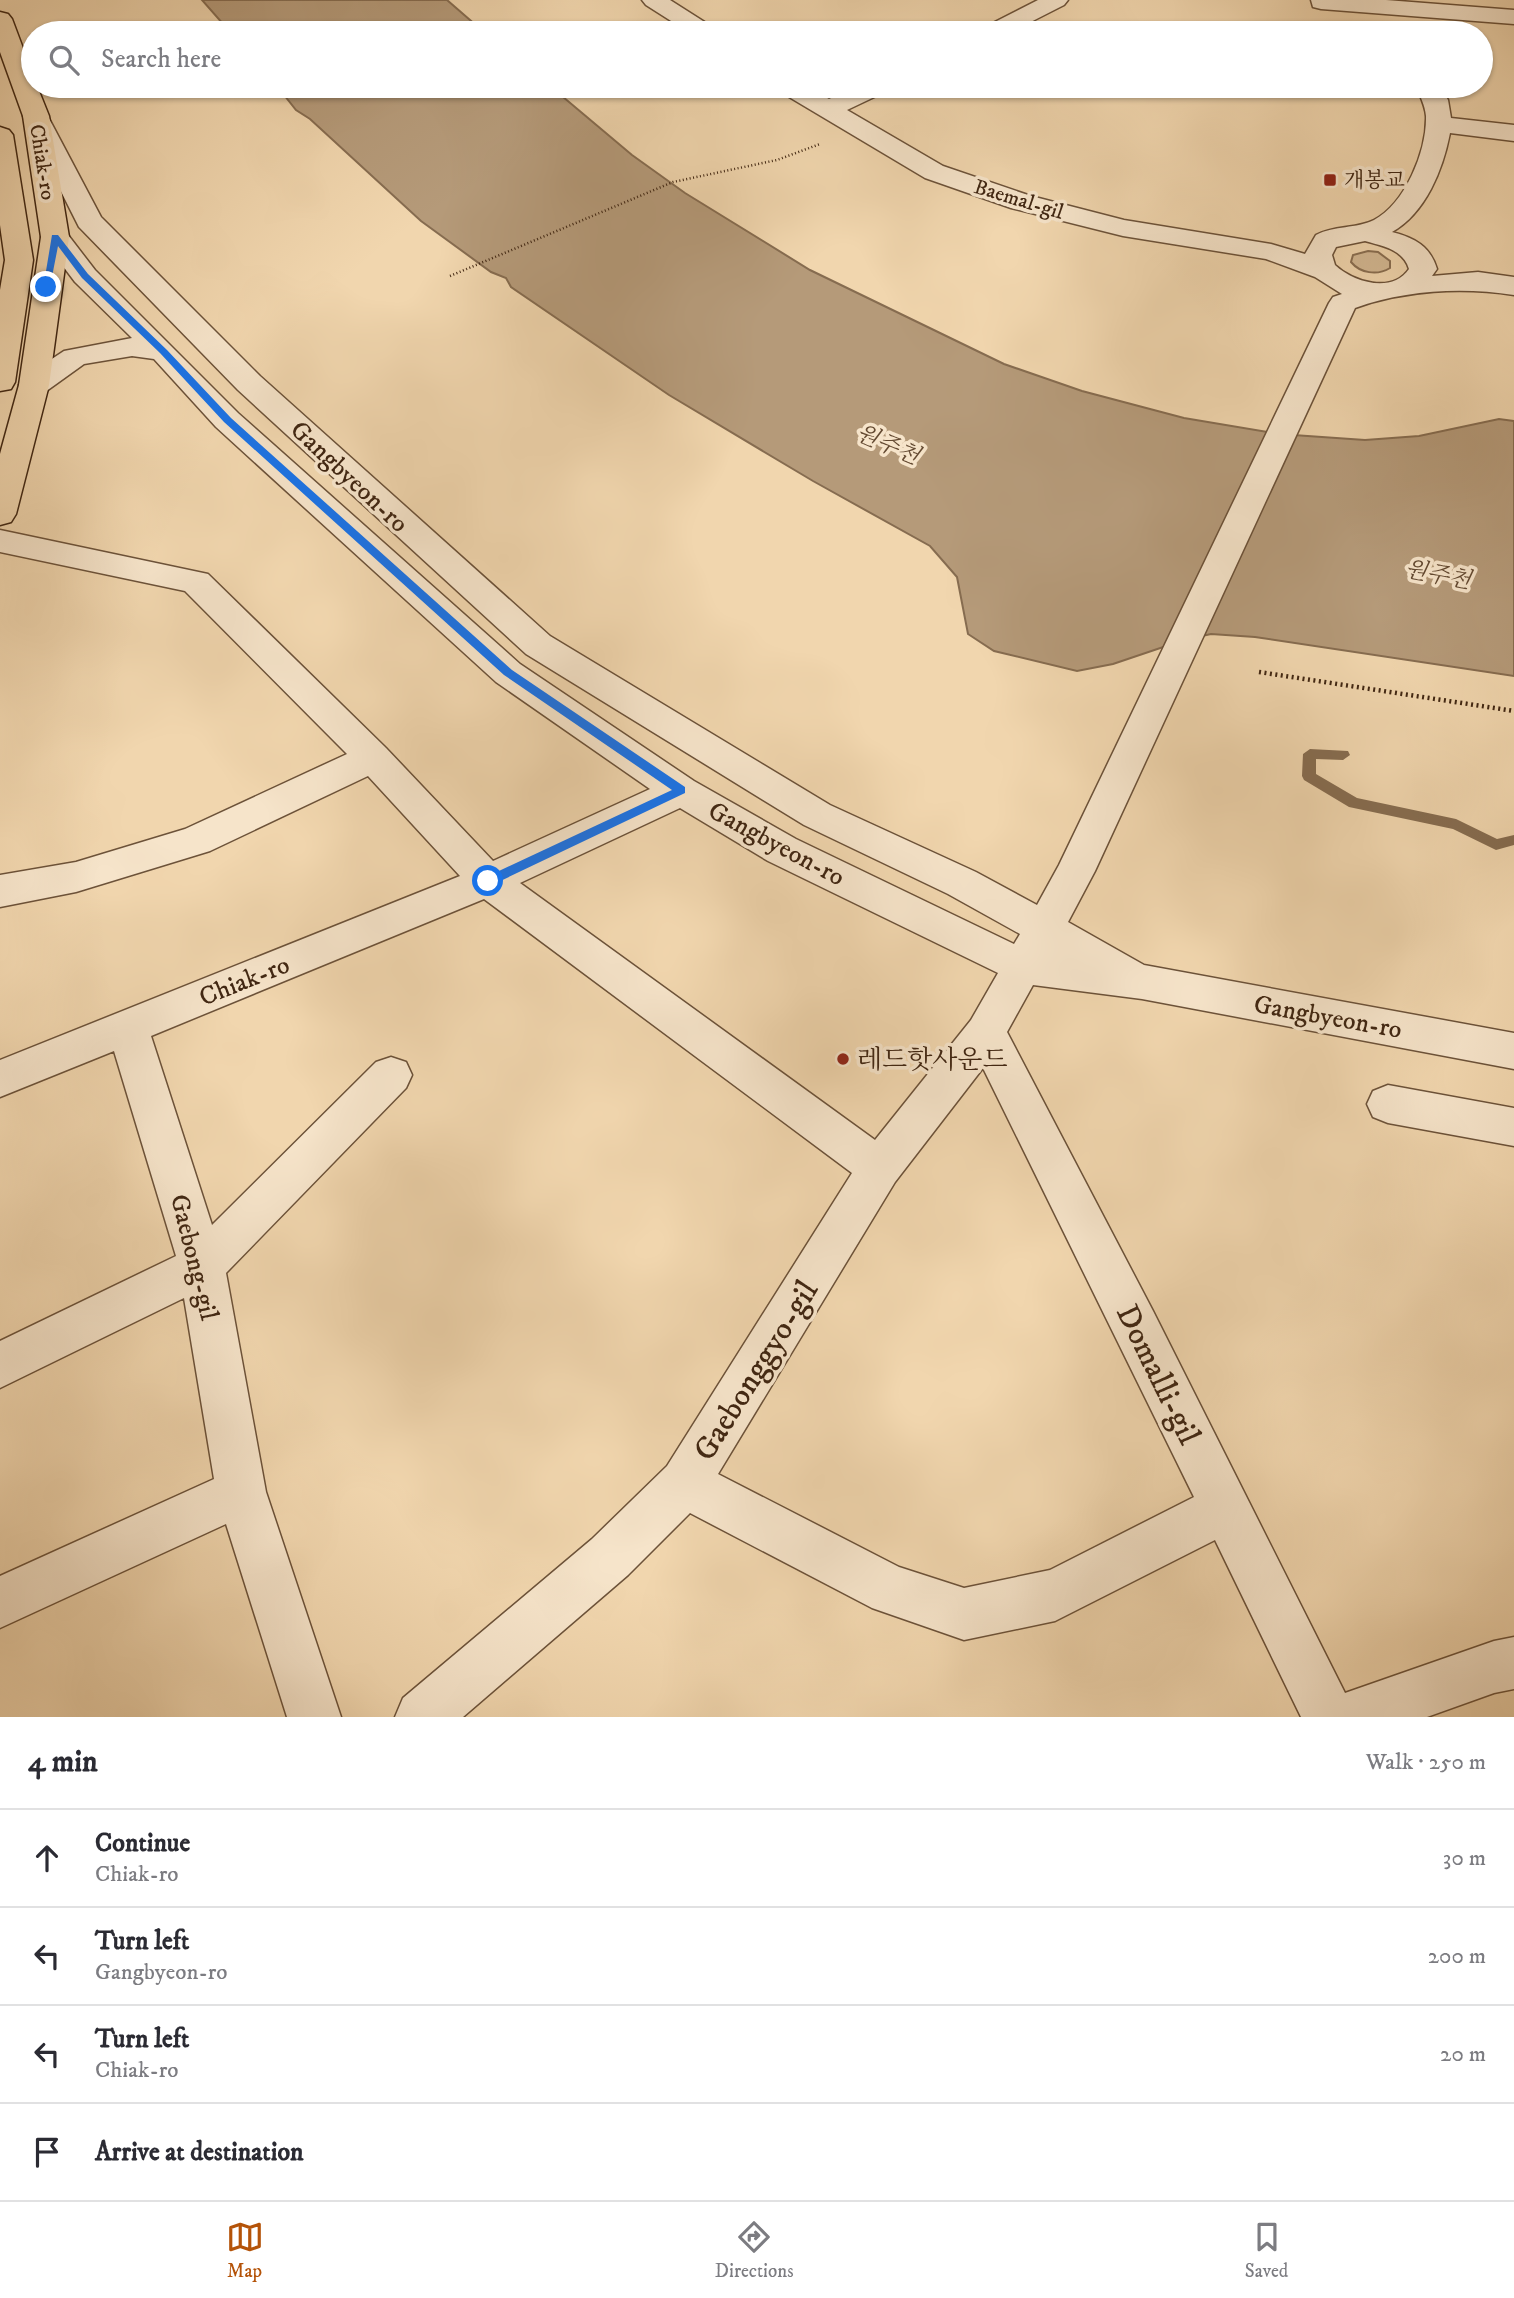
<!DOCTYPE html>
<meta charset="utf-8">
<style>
body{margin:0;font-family:"IM FELL DW Pica","Noto Serif KR",serif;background:#f2f2f3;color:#2b2b33}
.stop{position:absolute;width:21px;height:21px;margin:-16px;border:5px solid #1a73e8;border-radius:50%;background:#fff}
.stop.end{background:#1a73e8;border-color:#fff;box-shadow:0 2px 7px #0008}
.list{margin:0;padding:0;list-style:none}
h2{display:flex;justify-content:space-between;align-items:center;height:91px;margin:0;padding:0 28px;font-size:30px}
h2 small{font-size:23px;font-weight:400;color:#7c7c81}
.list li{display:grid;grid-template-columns:46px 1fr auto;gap:21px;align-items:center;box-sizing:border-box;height:98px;padding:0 28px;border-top:2px solid #e1e1e2}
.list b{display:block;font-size:26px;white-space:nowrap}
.list p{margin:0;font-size:23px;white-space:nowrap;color:#7c7c81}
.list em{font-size:23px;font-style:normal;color:#7c7c81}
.icon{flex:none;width:38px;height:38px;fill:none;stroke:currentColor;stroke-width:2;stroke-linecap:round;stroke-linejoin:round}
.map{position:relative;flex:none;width:1514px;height:1717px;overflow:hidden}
.search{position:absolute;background:#fff;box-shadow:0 2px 5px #0004;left:21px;right:21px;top:21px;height:77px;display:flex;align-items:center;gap:18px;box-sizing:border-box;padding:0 24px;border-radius:38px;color:#7c7c81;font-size:26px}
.sheet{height:483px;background:#fff}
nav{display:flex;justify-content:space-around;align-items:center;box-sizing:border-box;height:98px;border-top:2px solid #e1e1e2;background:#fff;font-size:19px;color:#7c7c81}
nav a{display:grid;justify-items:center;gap:4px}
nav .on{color:#b45309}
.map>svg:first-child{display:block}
.green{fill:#d3b893;stroke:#8a6f52;stroke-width:2}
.water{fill:#b59a79;stroke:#866c50;stroke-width:2}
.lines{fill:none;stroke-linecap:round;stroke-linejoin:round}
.stream{fill:#866c50;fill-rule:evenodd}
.minor-casing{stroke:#6c5239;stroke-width:3}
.major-casing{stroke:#402612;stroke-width:3}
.path-far1{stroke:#402612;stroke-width:2.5;stroke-dasharray:1 2.5;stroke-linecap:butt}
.path{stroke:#402612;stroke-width:4.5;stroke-dasharray:2 3.5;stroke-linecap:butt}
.minor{fill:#f6e4ca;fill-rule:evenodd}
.major{fill:#f1d6ae;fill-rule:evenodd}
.route{fill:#1a73e8}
.poi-dot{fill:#8f2418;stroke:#f6e4ca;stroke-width:2.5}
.labels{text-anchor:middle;stroke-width:7;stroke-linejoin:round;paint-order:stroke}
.far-street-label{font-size:21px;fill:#402612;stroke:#f6e4ca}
.far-poi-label{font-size:21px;fill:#402612;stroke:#f6e4ca;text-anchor:start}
.far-water-label{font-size:23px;font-style:italic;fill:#634931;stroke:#f6e4ca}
.street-label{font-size:26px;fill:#402612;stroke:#f6e4ca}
.poi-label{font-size:26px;fill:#402612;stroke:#f6e4ca;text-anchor:start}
.near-street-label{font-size:32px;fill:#402612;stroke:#f6e4ca}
</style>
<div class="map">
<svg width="1514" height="1717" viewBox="0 0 1514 1717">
<rect width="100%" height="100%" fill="#f1d6ae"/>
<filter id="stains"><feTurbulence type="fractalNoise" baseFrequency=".00286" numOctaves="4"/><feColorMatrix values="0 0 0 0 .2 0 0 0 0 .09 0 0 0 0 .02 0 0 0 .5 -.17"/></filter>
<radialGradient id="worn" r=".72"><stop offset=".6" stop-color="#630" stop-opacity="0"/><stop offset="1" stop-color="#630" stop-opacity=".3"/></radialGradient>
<path class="green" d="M1368,251L1378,252L1390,261V268C1377,276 1360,273 1351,262L1353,255Z"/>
<path class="water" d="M202,0H447L485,33H231Z
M277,86H550L632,155L685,193L810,270L1004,364L1082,391L1184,418L1279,434L1365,440L1419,436L1499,419L1514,421V676L1255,637L1211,634L1184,640L1113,664L1077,671L994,651L968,634L957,577L930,546L813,481L669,395L511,287L506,278L491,272L421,221L310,119L296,110Z"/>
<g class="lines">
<path class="stream" d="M1310,749L1348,751L1350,755L1343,760L1316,759V774L1357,798L1456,819L1497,839L1514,835V845L1496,850L1453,829L1349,807L1304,780L1302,776L1303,754Z"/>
<defs>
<path id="minor" d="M642,0H670L714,28L718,33H690L646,5Z
M1038,0H1068L1064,5L1009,33H979L983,28Z
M1311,0H1386L1514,10V24L1321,9L1313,7Z
M776,86H805L829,99L858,86H890L887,91L847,110L943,166L1031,196L1124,220L1271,244L1305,254L1316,235C1335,225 1356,229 1374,220C1405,204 1427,151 1426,116C1425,105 1420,96 1416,86H1440L1448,100L1451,118L1514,125V141L1450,133C1443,169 1426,213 1392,232C1415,238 1430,246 1437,269L1432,276L1478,272L1514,277V295C1462,287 1405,290 1355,308L1095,871L1068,922L1144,965L1514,1033V1069L1142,999L1033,985L1007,1032L1153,1311L1345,1693L1494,1641L1514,1637V1689L1494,1693L1427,1717H1301L1215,1540L1055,1621L964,1640L872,1608L690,1513L628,1575L463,1717H395L403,1698L592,1539L667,1466L852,1173L484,899L151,1036L212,1225L376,1062L391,1057L406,1062L412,1075L406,1088L226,1273L266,1492L341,1717H287L226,1524L0,1628V1576L214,1479L184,1298L0,1388V1341L176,1256L114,1051L0,1097V1060L460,876L368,776L210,851L76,892L0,907V875L76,862L185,829L347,754L185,591L0,552V530L208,574L386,748L493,861L650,789L496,682L216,427L154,359L132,356L84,364L45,392L34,394L23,392L19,385L23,378L64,351L132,338L75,282L41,237L45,231L55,229L65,231L95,270L238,413L520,664L694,781L796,839L1014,944L1020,934L948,894L804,825L526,654L238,390L79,227L23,116L27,111L36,108L45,111L101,217L260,376L550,636L830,805L976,872L1037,905L1059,865L1329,303L1333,297L1342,294L1315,277L1266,259L1123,236L1011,208L925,178L779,91ZM1365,241C1382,246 1403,249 1409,269C1392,294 1353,282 1335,265L1332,255L1336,247ZM680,808L768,861L998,973L971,1020L875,1140L520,883ZM983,1068L1194,1497L1050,1570L964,1588L899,1567L718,1474L895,1182Z
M1388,1085L1514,1108V1146L1388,1123L1373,1117L1367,1104L1373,1091Z"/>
<path id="major" d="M0,12L8,14L12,19L33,75V86H37L49,116L69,237L49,385L16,514L11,522L0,525V454L19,385L41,237L23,116L0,52Z
M0,127L9,130L13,135L33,260L15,382L11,389L0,391V290L5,260L0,225Z"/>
</defs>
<use href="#minor" class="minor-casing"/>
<use href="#major" class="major-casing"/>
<path class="path-far1" d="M450,276L673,182L777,160L820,144"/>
<path class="path" d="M1259,672L1514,711"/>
<use href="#minor" class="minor"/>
<use href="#major" class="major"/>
</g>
<path class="route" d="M52,235H58L88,274L167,350L231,418L512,670L685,787V793L492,885H484V878L672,790L504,675L224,422L160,353L82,278L58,246L50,287L43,289Z"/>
<g class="poi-dot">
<rect x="1323" y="173" width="14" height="14" rx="3.5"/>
<circle cx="843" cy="1059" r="7"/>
</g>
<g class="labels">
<g class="far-street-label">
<text transform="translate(43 162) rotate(81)" y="7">Chiak-ro</text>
<text transform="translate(1019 199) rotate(17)" y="7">Baemal-gil</text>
</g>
<g class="far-poi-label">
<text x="1344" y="187">개봉교</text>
</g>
<g class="far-water-label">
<text transform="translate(888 444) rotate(23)" y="8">원주천</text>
<text transform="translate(1438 574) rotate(11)" y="8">원주천</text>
</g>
<g class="street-label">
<text transform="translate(350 476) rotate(43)" y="9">Gangbyeon-ro</text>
<text transform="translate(777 843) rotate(28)" y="9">Gangbyeon-ro</text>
<text transform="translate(244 980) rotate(-22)" y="9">Chiak-ro</text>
<text transform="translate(1328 1016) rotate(10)" y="9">Gangbyeon-ro</text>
<text transform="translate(195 1257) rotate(76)" y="9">Gaebong-gil</text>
</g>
<g class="poi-label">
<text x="857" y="1068">레드핫사운드</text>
</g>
<g class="near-street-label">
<text transform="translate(755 1370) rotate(-58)" y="11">Gaebonggyo-gil</text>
<text transform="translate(1159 1374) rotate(64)" y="11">Domalli-gil</text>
</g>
</g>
<rect width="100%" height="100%" filter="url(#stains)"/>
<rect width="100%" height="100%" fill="url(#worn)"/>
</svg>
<div class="stop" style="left:488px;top:881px"></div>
<div class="stop end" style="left:46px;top:287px"></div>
<div class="search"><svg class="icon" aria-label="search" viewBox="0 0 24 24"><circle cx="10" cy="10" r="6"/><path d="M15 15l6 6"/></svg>Search here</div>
</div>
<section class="sheet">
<h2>4 min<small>Walk · 250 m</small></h2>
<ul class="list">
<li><svg class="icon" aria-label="ahead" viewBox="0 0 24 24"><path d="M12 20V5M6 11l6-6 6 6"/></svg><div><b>Continue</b><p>Chiak-ro</p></div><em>30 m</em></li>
<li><svg class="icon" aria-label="left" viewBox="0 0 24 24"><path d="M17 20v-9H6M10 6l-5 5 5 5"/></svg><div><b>Turn left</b><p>Gangbyeon-ro</p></div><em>200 m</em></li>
<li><svg class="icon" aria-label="left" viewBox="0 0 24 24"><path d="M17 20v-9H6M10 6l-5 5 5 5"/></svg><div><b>Turn left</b><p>Chiak-ro</p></div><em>20 m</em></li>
<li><svg class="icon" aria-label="arrive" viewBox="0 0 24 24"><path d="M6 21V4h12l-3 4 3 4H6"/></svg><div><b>Arrive at destination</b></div></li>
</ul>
</section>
<nav>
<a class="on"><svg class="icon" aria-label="map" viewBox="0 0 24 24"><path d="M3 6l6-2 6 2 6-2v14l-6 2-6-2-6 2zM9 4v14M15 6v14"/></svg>Map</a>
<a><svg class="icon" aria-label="directions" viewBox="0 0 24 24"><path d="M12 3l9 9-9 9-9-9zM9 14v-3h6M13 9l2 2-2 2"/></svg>Directions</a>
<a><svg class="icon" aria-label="saved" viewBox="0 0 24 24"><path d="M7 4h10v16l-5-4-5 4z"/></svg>Saved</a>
</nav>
